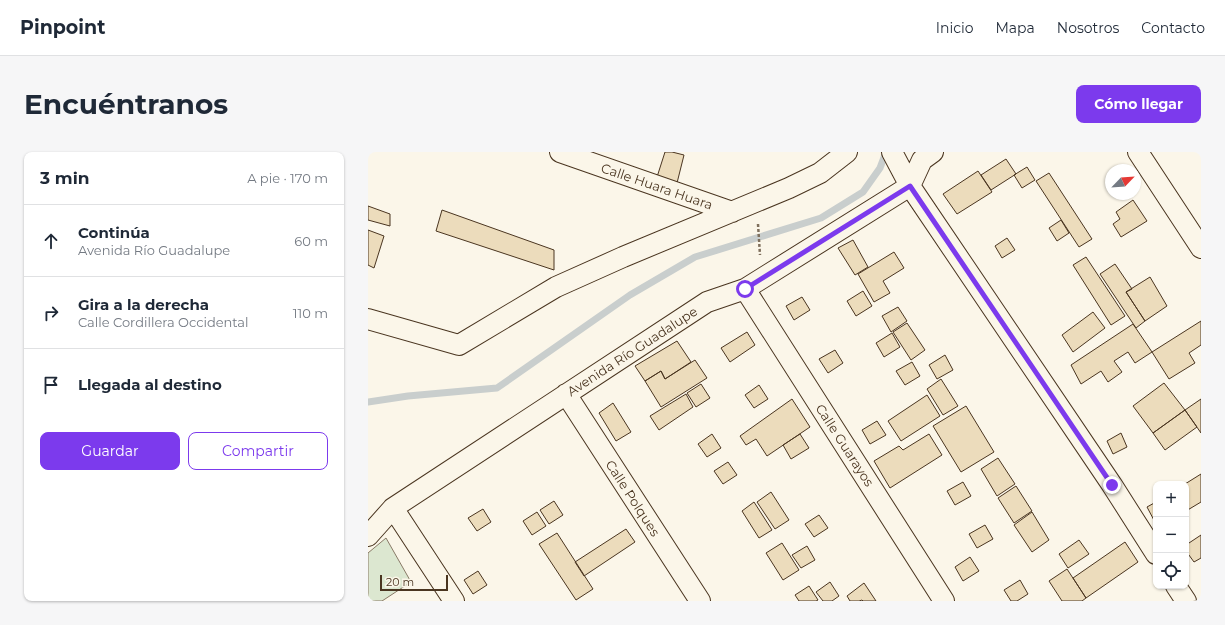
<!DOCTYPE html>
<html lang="es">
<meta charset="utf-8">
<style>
body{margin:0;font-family:Montserrat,sans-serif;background:#f6f6f7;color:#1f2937}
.controls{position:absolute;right:12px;bottom:12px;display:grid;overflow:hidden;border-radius:8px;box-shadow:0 1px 3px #0004}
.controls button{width:36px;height:36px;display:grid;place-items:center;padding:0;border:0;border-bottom:1px solid #e0e1e3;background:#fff;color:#1f2937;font:20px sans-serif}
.compass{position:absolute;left:737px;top:12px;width:36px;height:36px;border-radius:50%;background:#fff;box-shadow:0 1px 3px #0004;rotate:65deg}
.scale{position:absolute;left:12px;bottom:10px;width:68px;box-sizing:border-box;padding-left:4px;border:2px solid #4a3520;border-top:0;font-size:11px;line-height:14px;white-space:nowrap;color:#4a3520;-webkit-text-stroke:3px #fbf6e9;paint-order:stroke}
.stop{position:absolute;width:12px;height:12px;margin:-9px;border:3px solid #7c3aed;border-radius:50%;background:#fff}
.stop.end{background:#7c3aed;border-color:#fff;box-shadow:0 1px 4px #0008}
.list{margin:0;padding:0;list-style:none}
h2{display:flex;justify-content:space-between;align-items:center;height:52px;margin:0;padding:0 16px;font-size:17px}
h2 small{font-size:13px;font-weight:400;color:#747a83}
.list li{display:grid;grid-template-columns:26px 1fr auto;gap:12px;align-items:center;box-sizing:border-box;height:72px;padding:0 16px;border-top:1px solid #e0e1e3}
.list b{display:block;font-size:15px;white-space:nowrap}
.list p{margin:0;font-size:13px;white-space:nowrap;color:#747a83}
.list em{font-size:13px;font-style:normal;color:#747a83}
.actions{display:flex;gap:8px;padding:12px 16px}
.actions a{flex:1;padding:9px 0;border:1px solid #7c3aed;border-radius:8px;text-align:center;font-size:14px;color:#7c3aed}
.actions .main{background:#7c3aed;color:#fff}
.icon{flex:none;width:22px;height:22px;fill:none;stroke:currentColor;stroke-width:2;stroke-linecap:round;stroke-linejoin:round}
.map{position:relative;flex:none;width:833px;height:449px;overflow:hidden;border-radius:8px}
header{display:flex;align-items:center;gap:24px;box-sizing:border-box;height:56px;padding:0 20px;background:#fff;border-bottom:1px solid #e0e1e3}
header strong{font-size:19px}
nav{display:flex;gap:22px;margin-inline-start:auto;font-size:14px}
.intro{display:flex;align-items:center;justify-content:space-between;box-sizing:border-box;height:96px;padding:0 24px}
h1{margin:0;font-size:28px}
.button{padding:10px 18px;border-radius:8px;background:#7c3aed;color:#fff;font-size:14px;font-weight:700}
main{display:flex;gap:24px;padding:0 24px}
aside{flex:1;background:#fff;border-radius:8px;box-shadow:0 1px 3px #0004}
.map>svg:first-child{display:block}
.green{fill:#dce7d0;stroke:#887966}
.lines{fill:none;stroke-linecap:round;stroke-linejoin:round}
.stream{stroke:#c9cecd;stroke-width:7}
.building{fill:#ecdcbc;stroke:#4a3520}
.street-casing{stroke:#4a3520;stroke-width:22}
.path{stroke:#7f6f5c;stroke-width:2.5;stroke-dasharray:3 2;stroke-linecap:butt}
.street{stroke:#fbf6e9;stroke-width:20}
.route{stroke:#7c3aed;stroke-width:5}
.labels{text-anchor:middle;stroke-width:3;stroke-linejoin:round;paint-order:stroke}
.street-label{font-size:13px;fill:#4a3520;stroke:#fbf6e9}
</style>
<header>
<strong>Pinpoint</strong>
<nav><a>Inicio</a><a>Mapa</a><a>Nosotros</a><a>Contacto</a></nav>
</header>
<div class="intro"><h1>Encuéntranos</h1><a class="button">Cómo llegar</a></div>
<main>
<aside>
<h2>3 min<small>A pie · 170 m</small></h2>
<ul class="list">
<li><svg class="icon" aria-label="ahead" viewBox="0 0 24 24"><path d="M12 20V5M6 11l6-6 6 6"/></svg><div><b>Continúa</b><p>Avenida Río Guadalupe</p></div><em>60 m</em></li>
<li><svg class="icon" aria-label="right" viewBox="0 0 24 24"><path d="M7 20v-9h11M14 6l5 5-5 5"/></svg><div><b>Gira a la derecha</b><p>Calle Cordillera Occidental</p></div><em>110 m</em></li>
<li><svg class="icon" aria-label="arrive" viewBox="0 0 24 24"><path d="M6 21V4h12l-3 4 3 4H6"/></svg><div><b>Llegada al destino</b></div></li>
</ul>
<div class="actions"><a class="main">Guardar</a><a>Compartir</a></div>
</aside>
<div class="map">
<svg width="833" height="449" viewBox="0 0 833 449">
<rect width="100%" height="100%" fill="#fbf6e9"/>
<path class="green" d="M18,386L43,430L14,449H0V401Z"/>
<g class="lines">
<path class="stream" d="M0,250L40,244L129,236L262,143L327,105L453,66L495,40L512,16L518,0"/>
</g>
<path class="building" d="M297,0H304L316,3L309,31L289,25Z
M638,7L648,22L623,38L613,23Z
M659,15L667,28L654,36L646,23Z
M610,19L624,40L589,62L575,42Z
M681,21L724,87L711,95L668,29Z
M765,48L779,69L753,85L745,72L752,67L748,60Z
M0,54L22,62V74L0,68Z
M74,58L186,98V118L68,79Z
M693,68L701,81L689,89L681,76Z
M0,78L16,84L6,116L0,113Z
M639,86L647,98L634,106L627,94Z
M485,88L500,115L487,123L470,96Z
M526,100L536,116L515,129L522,141L506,150L490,122Z
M718,105L757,164L743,173L705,113Z
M747,112L764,137L758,140L777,169L768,176L732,122Z
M782,125L799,154L777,169L758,140Z
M495,139L504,154L488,164L479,149Z
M434,145L442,158L426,168L418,154Z
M530,155L539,169L523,180L514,164Z
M725,160L737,176L705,200L694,183Z
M833,169V193L821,201L827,211L801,227L784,200Z
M539,171L557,198L543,208L525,180Z
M765,172L784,200L767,211L760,200L746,209L754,220L740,230L733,219L713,232L703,213Z
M379,180L387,193L362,210L353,196Z
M524,181L532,195L516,205L508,191Z
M309,189L323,210L297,227L293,219L277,229L267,214Z
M467,198L475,211L460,221L451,207Z
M577,203L585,218L569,227L561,213Z
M327,208L339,226L293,255L277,229L293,219L297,227Z
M544,210L552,224L537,233L528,219Z
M573,227L590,254L575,263L559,237Z
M796,231L817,258L785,281L765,254Z
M333,232L342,246L328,255L319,241Z
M391,233L400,247L386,256L377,243Z
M318,242L325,255L291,278L282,264Z
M559,243L572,264L533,289L520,269Z
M424,247L442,275L399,304L388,287L378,293L372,284Z
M833,247V281L817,258Z
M245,251L263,280L248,289L231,261Z
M598,254L626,300L593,320L565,274Z
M817,258L829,275L797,298L785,281Z
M509,269L518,283L502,292L494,278Z
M753,281L759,295L745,302L739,289Z
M344,282L353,296L339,305L330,292Z
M432,282L441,296L423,307L415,293Z
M561,282L574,303L522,336L506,309L531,294L535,298Z
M630,306L647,332L629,344L613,317Z
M360,310L369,323L355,332L346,319Z
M833,322V350L818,359L817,332Z
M595,330L603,344L587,353L579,339Z
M648,334L664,359L646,371L630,346Z
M403,340L421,368L407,377L389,350Z
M186,349L195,363L181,372L172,358Z
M386,350L404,378L391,386L374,359Z
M788,350V372L779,355Z
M115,357L123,370L109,379L100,366Z
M169,360L178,374L164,383L155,369Z
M664,360L681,388L664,400L646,373Z
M451,363L460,376L446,385L437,372Z
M617,373L625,387L609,396L601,382Z
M258,377L267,390L216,424L207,410Z
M189,381L225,437L208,448L171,392Z
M833,383V406L826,410L818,399V393Z
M711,388L721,402L700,416L691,402Z
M757,390L770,410L718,446L705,426Z
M414,391L431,418L415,428L398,401Z
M439,394L447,408L433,416L424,403Z
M602,405L611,419L595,429L587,415Z
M699,417L718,446L714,449H694L681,429Z
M110,419L119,433L105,442L96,428Z
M652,428L660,442L649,449H643L636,438Z
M462,430L471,444L464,449H455L448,440Z
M496,431L508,449H495L494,448L491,449H482L479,444Z
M441,434L450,448L448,449H431L427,443Z"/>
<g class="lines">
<defs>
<path id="street" d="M192,0L364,60
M524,0L542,34L744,333L788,402
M770,0L833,96
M542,34L554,8L565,0
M377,137L576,449
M0,167L91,193L188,135L255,105L421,36L452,21L479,0
M198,242L332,449
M25,356L86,449
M0,384L25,356L339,150L377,137L542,34
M808,434L818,449"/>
</defs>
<use href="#street" class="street-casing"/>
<path class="path" d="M390,72L392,103"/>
<use href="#street" class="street"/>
</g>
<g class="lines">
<path class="route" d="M377,137L542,34L744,333"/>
</g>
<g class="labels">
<g class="street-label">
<text transform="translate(289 34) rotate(19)" y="5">Calle Huara Huara</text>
<text transform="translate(264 199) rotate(-33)" y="5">Avenida Río Guadalupe</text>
<text transform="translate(477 293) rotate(57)" y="5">Calle Guarayos</text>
<text transform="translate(265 346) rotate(57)" y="5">Calle Polques</text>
</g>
</g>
</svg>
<div class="controls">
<button>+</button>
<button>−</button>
<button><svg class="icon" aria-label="locate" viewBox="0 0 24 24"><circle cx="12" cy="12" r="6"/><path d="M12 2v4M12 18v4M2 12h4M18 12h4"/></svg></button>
</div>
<svg class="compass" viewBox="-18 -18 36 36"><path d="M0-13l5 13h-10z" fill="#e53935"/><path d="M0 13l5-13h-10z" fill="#747a83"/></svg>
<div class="scale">20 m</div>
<div class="stop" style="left:377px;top:137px"></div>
<div class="stop end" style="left:744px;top:333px"></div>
</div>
</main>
